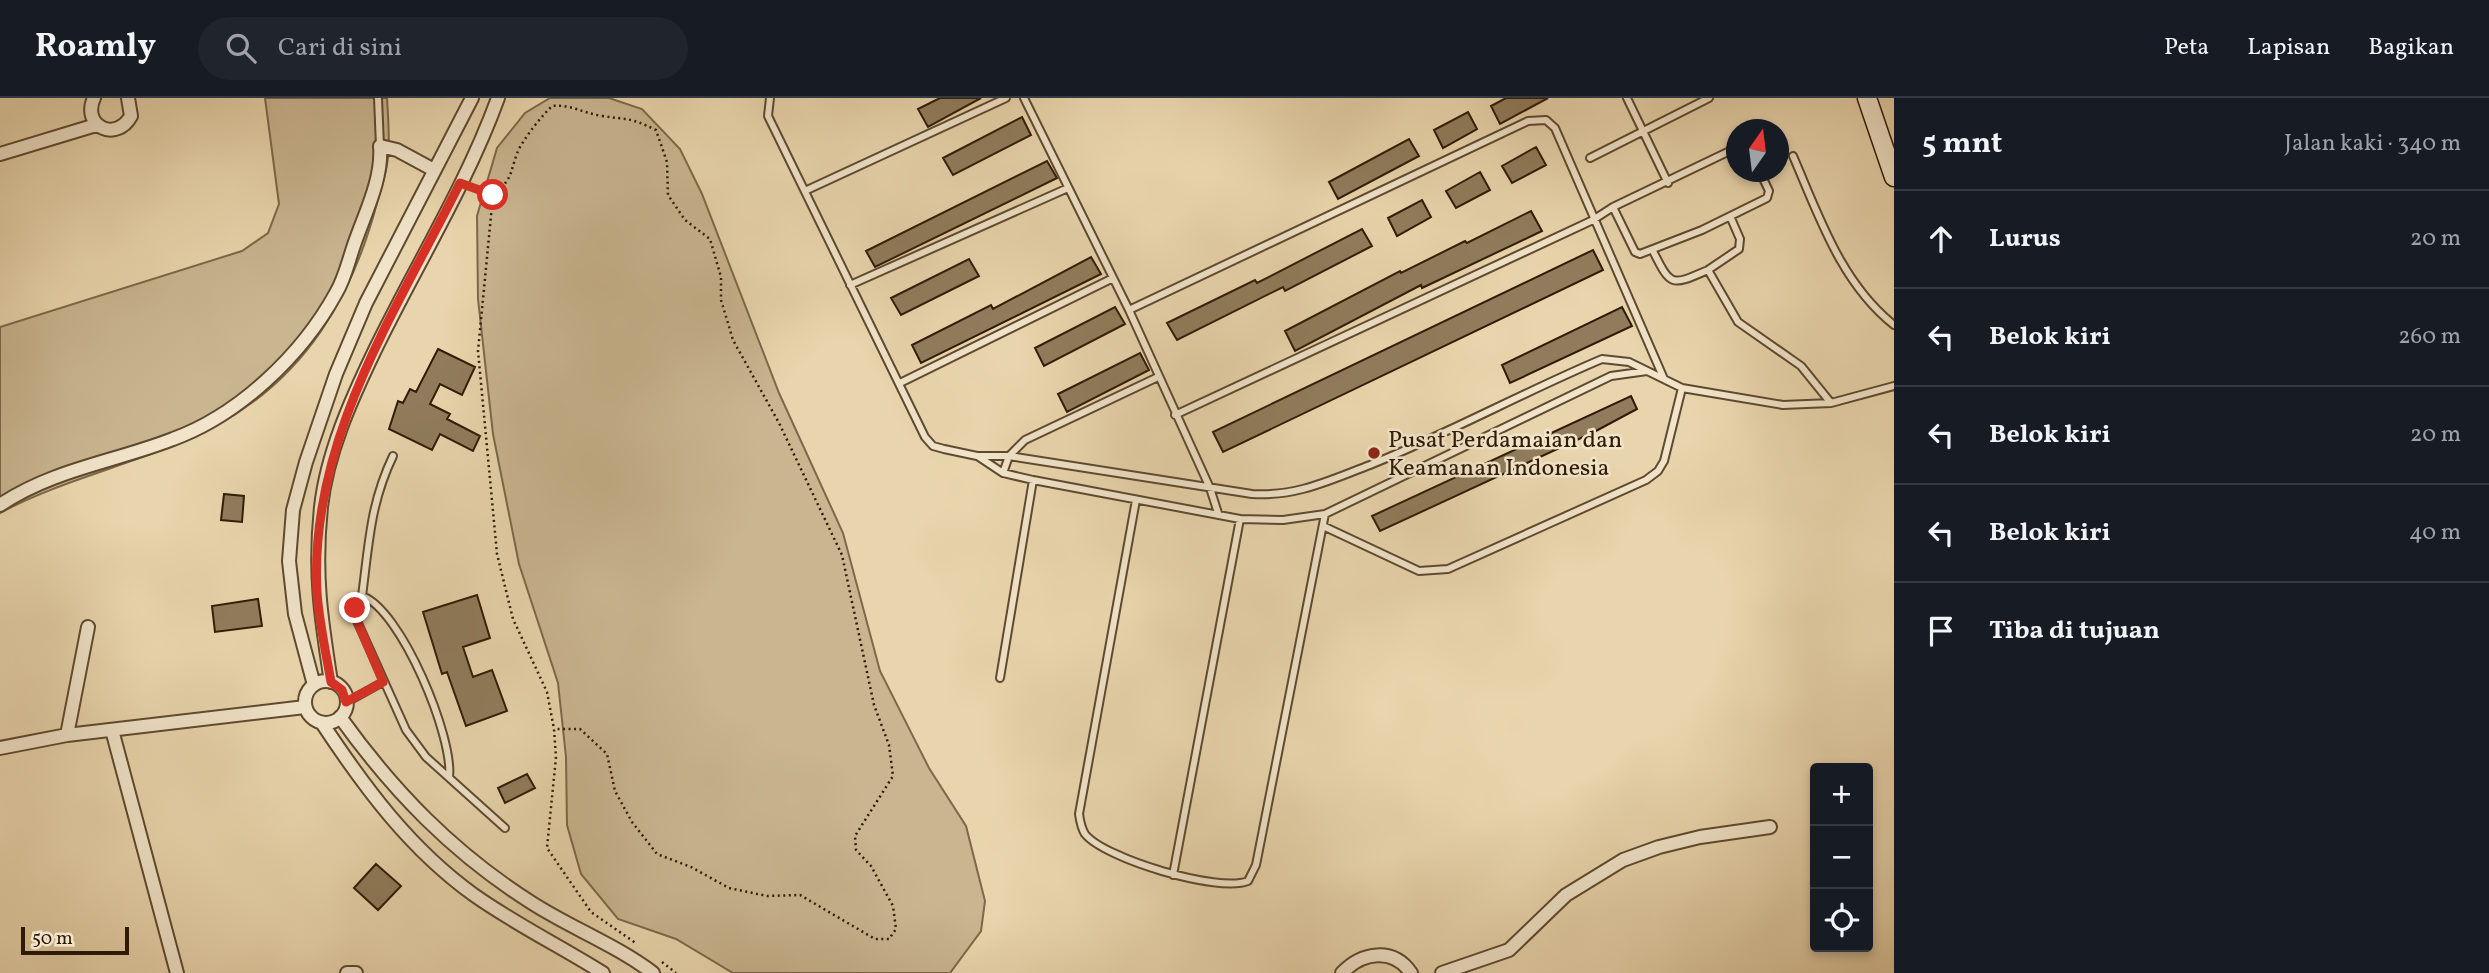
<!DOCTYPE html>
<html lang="id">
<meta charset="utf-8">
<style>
body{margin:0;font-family:Vollkorn,serif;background:#20242c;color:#f1f3f6}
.controls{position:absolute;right:21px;bottom:21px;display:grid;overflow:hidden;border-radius:7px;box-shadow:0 4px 10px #0003}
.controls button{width:63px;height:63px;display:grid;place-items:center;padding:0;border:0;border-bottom:2px solid #363941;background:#171b24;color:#f1f3f6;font:35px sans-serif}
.compass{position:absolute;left:1726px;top:21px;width:63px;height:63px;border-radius:50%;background:#171b24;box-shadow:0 4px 10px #0003;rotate:14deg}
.scale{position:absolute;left:21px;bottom:18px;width:108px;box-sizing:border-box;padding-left:7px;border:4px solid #2f1b05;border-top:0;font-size:19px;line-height:24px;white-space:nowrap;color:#2f1b05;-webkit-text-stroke:5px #f1e4ca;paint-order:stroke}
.stop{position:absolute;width:21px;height:21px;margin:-16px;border:5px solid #d93025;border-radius:50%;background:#fff}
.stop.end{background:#d93025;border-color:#fff;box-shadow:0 2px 7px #0008}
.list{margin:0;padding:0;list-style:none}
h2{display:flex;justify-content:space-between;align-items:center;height:91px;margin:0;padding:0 28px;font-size:30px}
h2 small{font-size:23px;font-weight:400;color:#9ea1a6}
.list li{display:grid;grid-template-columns:46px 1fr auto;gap:21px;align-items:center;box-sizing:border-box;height:98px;padding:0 28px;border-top:2px solid #363941}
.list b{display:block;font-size:26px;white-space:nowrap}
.list em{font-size:23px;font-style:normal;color:#9ea1a6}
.icon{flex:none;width:38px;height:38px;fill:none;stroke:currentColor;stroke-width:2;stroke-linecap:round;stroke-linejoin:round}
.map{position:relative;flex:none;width:1894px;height:875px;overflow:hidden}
header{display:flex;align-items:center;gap:42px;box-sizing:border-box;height:98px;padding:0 35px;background:#171b24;border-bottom:2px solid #363941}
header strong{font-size:33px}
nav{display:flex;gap:38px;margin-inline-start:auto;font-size:24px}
.search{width:490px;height:63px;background:#20242c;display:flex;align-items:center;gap:18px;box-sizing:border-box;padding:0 24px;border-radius:38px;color:#9ea1a6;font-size:26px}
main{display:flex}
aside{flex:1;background:#171b24}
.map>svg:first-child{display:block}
.green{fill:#c9b590;stroke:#7c684a;stroke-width:2}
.building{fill:#907c5c;stroke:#2f1b05;stroke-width:2}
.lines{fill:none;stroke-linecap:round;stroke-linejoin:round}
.lane-casing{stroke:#5e4a2f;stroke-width:10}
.street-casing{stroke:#5e4a2f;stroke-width:16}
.secondary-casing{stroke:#2f1b05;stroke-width:21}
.path{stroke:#2f1b05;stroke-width:2.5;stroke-dasharray:2 3.5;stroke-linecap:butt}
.lane{stroke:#f1e4ca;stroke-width:6}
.street{stroke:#f1e4ca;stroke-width:12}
.secondary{stroke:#f1e4ca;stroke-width:18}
.route{stroke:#d93025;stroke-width:9}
.poi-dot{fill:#8f2418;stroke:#f1e4ca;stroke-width:2.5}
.labels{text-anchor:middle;stroke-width:5;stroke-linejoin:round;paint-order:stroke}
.poi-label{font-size:24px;fill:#2f1b05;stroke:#f1e4ca;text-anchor:start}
</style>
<header>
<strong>Roamly</strong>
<div class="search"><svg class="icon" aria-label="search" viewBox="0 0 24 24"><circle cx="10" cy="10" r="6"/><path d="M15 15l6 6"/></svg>Cari di sini</div>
<nav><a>Peta</a><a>Lapisan</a><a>Bagikan</a></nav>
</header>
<main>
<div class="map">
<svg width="1894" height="875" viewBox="0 0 1894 875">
<rect width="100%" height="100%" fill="#e9d5ad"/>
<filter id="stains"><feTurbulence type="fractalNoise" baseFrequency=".00286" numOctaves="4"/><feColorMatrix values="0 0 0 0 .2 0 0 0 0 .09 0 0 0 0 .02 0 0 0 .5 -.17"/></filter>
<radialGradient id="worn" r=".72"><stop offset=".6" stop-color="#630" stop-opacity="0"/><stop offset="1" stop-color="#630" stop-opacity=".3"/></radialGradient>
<path class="green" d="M265,0H387C388,19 390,39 388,59C387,74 381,90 377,105C352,200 305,279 217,327C148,364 69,378 0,415V229L242,153L268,135L279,106Z
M550,0H609L642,11L680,51L702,96L779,295L843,435L880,573L929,670L966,728L985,803L981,833L950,875H733L676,841L618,821L581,776L567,727L566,659L558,585L519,466L493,336L478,201L477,118L497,50L525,15Z"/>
<path class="building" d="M940,0H981L928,29L918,11Z
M1506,0H1548L1500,26L1491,8Z
M1468,14L1477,31L1443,50L1434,32Z
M1022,19L1031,37L953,77L943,60Z
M1409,41L1419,58L1338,101L1329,84Z
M1536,49L1546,67L1512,85L1502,68Z
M1047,63L1057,80L875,169L866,153Z
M1480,74L1490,92L1456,110L1446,93Z
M1422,102L1431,119L1397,138L1388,120Z
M1531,113L1542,133L1422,190L1421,187L1295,253L1285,233L1400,173L1401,175L1465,143L1467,145Z
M1362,131L1372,148L1285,193L1283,189L1177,242L1167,225L1255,182L1257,185Z
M1593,152L1603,172L1223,354L1213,334Z
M1091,159L1101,176L921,265L912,247L991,207L993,211Z
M969,161L979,178L901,217L891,200Z
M1115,209L1125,226L1044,268L1035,250Z
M1622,209L1632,228L1510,285L1502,267Z
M438,251L475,269L462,297L440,286L430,306L450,316L447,321L480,338L473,353L440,336L432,352L389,331L398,303L403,305L410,291L416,294Z
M1140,255L1149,272L1067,314L1058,296Z
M1631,298L1637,311L1594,334L1380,433L1372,418Z
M224,396L244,398L242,424L221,422Z
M477,497L490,540L463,549L473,579L492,572L507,613L466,628L447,574L442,576L423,514Z
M258,501L262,528L215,534L212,508Z
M527,676L535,690L505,705L498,690Z
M376,766L401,788L378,812L354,790Z"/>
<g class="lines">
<defs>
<path id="lane" d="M378,0L380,48
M770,0L768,18L925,339L933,348L944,351L977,358H1009L1252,396C1296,399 1330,382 1370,367C1449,335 1524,294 1602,261L1629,264L1682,290L1783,307L1831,305L1894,288
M1024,0L1129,212L1210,390L1218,415
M1627,0L1668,85
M1793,58C1819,118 1841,185 1894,227
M1590,60L1709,0
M807,92L1006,0
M1613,109L1635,154L1640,156L1702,132L1767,100L1769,93L1760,74
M1653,153C1671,189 1671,188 1708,172L1738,224L1801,268L1831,305
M1708,172L1739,151L1740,141L1730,118
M850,187L1068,90
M1129,212L1528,23L1546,22L1555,30L1664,281
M900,285L1111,181
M1175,317L1593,122L1613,109L1736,50
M393,358C370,406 369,446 362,498L355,510L357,523L406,632L426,659L505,730
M979,359L1003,375L1033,382L1240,421L1283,422L1325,416L1611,278L1647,273
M1003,375L1009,358L1025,342L1158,279
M1136,402L1079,716C1080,723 1081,730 1085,736C1105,761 1219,795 1248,783L1256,767L1325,416
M1323,428L1419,473L1448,471L1646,382L1658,373L1664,363L1682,290
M362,498C401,511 454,640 449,679
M1000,580L1033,382
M347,604L383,584
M1173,777L1240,421"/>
<path id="street" d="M94,0C81,28 116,45 131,18L128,0
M0,56L96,27
M0,407C54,371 114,364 173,341C239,317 302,257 336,195C344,182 348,165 353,150C363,119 383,82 380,48L397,52L434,72
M305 604a21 21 0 1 1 42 0a21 21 0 1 1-42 0Z
M331,584C321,520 314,475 321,409C327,355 351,302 374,254C415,169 466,88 498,0
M314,587L295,516L289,463L293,412L306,364L336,276L366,205L472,0
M340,619C394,694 453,755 532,805C571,830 616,847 653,875
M322,625C365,690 410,751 474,797C515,826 560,848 603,875
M112,632L177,875
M67,637L88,529
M0,650L67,637L305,609
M347,875H356
M1342,875C1362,854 1393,849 1411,875
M1442,875L1509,852L1566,797L1623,762L1659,749L1700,739L1770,729"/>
<path id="secondary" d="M1867,0L1894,79"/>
</defs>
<use href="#lane" class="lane-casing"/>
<use href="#street" class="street-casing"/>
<use href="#secondary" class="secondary-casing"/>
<path class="path" d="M474,90L493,97L478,253L497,456L513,521L547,594L554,631L556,659L547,750L591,814L637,846
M493,97C516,79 509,71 520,49C529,34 540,20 552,8C570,6 583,15 602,18C629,22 629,19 656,32L667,64L668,97L685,122L710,141L721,179V202L733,242L779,325L842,457L874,607L889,647L893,678L855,738L856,752L871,768L893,808L896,831L889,841H875L800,797L767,798L729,790L691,769L657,756L632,724L615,693L607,656L580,631H554
M662,864L676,875"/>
<use href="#lane" class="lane"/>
<use href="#street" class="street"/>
<use href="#secondary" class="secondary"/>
</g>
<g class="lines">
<path class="route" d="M355,510L357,523L383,584L346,604L342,592L331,584C326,555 319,524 317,494C309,343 395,215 460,85L493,97"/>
</g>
<circle class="poi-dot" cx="1374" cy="355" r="7"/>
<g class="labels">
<g class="poi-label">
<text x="1388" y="349">Pusat Perdamaian dan<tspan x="1388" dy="28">Keamanan Indonesia</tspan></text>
</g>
</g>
<rect width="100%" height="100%" filter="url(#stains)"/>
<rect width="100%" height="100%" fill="url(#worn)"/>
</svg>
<div class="controls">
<button>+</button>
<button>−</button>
<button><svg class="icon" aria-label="locate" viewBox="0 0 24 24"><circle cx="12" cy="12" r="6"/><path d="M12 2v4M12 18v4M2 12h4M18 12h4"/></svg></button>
</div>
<svg class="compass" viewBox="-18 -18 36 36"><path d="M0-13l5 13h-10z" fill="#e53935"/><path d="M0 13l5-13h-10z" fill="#9ea1a6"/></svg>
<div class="scale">50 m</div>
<div class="stop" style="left:493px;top:97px"></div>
<div class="stop end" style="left:355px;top:510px"></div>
</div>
<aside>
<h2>5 mnt<small>Jalan kaki · 340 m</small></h2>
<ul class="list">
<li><svg class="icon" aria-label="ahead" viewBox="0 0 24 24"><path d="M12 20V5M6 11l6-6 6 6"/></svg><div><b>Lurus</b></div><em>20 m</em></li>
<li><svg class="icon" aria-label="left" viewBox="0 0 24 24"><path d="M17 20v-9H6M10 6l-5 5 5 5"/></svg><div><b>Belok kiri</b></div><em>260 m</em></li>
<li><svg class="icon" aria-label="left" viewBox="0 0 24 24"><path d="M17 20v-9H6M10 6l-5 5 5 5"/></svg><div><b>Belok kiri</b></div><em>20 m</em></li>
<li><svg class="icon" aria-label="left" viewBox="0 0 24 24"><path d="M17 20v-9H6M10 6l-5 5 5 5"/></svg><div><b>Belok kiri</b></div><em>40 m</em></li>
<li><svg class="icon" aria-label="arrive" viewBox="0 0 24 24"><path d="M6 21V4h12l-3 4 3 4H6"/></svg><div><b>Tiba di tujuan</b></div></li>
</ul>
</aside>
</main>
